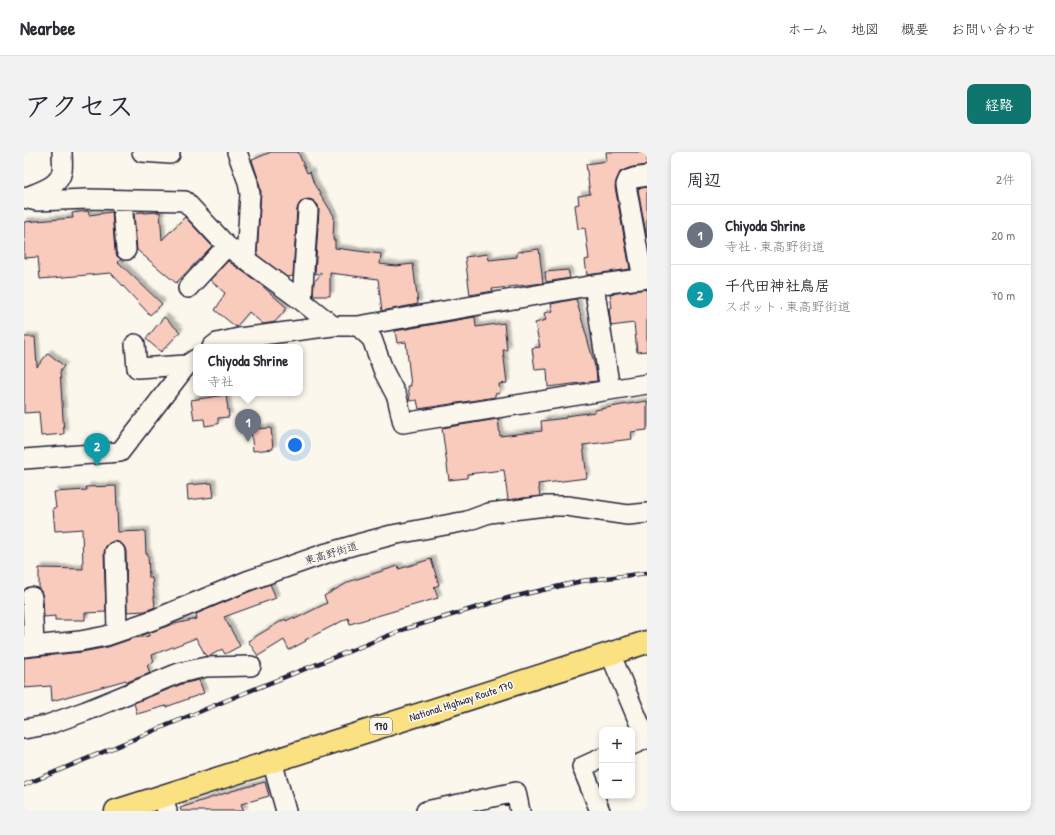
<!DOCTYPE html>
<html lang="ja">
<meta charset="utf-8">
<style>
body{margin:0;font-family:"Patrick Hand","Klee One",sans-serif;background:#f2f2f3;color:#2b2b33}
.controls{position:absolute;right:12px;bottom:12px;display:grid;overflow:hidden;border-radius:8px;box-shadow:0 2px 6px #0003}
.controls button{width:36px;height:36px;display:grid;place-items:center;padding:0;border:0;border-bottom:1px solid #e1e1e2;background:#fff;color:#2b2b33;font:20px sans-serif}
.you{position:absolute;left:271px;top:293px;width:14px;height:14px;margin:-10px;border:3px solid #fff;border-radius:50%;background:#1a73e8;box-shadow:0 0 0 6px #1a73e833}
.badge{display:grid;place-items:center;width:26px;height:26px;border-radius:50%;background:#0f766e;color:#fff;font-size:13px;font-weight:700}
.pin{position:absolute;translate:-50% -33px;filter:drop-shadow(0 1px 2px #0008)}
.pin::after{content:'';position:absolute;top:21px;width:14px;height:12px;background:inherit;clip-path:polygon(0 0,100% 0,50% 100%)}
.popup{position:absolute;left:169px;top:192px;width:110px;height:52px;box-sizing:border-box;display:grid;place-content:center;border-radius:8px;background:#fff;filter:drop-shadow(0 1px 3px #0005);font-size:13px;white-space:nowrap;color:#7c7c81}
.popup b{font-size:15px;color:#2b2b33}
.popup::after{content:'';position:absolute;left:50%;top:100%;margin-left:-8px;border:8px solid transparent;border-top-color:#fff}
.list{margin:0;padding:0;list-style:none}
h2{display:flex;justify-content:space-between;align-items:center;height:52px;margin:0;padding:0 16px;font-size:17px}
h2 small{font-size:13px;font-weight:400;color:#7c7c81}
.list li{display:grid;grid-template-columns:26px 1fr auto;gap:12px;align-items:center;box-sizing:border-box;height:60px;padding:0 16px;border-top:1px solid #e1e1e2}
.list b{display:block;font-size:15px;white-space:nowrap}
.list p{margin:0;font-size:13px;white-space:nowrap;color:#7c7c81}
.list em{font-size:13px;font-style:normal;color:#7c7c81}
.map{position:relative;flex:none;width:623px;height:659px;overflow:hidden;border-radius:8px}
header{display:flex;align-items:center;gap:24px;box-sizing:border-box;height:56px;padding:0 20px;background:#fff;border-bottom:1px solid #e1e1e2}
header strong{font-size:19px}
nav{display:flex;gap:22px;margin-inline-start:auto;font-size:14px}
.intro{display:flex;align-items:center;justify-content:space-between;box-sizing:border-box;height:96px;padding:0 24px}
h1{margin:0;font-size:28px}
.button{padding:10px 18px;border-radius:8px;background:#0f766e;color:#fff;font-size:14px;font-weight:700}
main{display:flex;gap:24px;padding:0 24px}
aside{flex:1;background:#fff;border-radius:8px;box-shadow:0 2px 6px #0003}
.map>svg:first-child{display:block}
.building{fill:#f9cbbd;stroke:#22223b;filter:url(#shadow)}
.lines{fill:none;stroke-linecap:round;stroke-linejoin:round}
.minor-casing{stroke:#22223b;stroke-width:22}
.trunk-casing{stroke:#22223b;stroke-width:25}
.minor{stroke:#fbf7ec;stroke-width:19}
.trunk{stroke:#fae181;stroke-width:22}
.rail-casing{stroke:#22223b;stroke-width:4.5}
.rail{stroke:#fbf7ec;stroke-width:3;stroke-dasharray:9;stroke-linecap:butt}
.labels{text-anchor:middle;stroke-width:3.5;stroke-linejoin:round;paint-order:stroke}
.shield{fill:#fbf7ec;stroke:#636270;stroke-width:1}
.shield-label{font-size:10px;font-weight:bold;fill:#22223b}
.street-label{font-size:11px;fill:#22223b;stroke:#fbf7ec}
</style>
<header>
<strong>Nearbee</strong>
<nav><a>ホーム</a><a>地図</a><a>概要</a><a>お問い合わせ</a></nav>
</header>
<div class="intro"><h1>アクセス</h1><a class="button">経路</a></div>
<main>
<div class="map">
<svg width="623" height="659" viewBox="0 0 623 659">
<defs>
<filter id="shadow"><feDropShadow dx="3.5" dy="-3.5" stdDeviation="1" flood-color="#0004"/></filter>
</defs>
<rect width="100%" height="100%" fill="#fbf7ec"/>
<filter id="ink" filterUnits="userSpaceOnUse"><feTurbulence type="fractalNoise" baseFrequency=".025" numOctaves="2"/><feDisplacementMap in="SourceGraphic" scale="8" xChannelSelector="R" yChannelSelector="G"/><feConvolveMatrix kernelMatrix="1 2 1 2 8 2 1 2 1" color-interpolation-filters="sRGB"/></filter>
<g filter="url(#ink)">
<path class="building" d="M247,0H274L283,21L286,20L290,32L310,64L309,88H311V96L357,102L356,112L372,114L389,112L394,152L358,159L354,127L306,121V144H289L290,130L298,121L291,122L295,58L294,53L290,49L285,47L279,48L275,52L273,57L269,124L263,125L233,103L237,40L234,26L228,8Z
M582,0H623V13L608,15L600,18L596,20L592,29L591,35L606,117L563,123L561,108L565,107L561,76L554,77L551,53L555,52L554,44L566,42L562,12L583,9Z
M623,35V87L614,37Z
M64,59L65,63L88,60L91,99L93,104L97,107L94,110L138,152L126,163L87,121L16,127L14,105L0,106V70L49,66L48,61Z
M120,60V61L136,60L138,88L161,65L188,94L152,131L113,98L110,61Z
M515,97L519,131L468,137L469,139L446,143L441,105L464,102L465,108L493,105V100Z
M204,109L235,131L263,156L251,170L239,172L225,160L212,175L191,158L195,152L201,141L186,128Z
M544,118L546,126L522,130L521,120Z
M623,137V199L613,200L610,171L587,174L585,156H588L586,142Z
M552,147L572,218L573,229L524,235L523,217L511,218L508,196L516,195L511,171L522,168L520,161L529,159L527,152Z
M140,165L156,180L137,200L122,187Z
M451,165L452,175L480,171L483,198H479L483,231L475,232L476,241L471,242V245L395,257L393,248L386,249L384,234H387L382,190L373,191L371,179Z
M0,185H11L13,215L24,201L40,214L36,219L40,282L17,284L15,260L0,261Z
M202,243L205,265L194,266V272L181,274L180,267L170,268L167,248Z
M623,249V278L607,280L608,287L559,293L563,326L514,332L516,344L484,348L480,318L443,322V326L425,328L418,276L474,267L476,284L518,279L517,269L542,266V264L571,260V258L598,253Z
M247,276L249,297L229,299L227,277Z
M188,331L190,345L164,348L163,333Z
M92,334L94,380L121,379L122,402H124L125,426H128L131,455L121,459L103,460L102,399L100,394L97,391L90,389L85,391L82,394L80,400L82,460L61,461V468H31V464L20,465L19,445L17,439L15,437V416L59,417L58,377L31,379L29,356H32L30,340L63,338L62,335Z
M407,407L415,433L410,435L414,446L326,472L324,466L281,488L282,489L265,498L260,488L234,504L224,489L261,467L262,469L270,465L271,467L303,451L300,444L327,429L374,414L375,417Z
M246,432L252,446L200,465L216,494L201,502L198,497L186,504H182L172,486L128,503L130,510L123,513L126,521L103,530L102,528L28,549L27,534L0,536V506L58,500L84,495L110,486L125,484V481L146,473L173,467L172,462L227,439Z
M175,528L180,541L142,555V554L113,562L110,551L158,532Z
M241,630L245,644L217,652L220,659H157L156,656L208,639Z"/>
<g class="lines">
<defs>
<path id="minor" d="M118,0L146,2
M213,0L224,30L226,42L222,108
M0,46L13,49L63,47L161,49L203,94L278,149L309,174
M0,46C13,40 35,36 38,19C39,13 38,6 38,0
M98,48L102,98
M619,127L602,33L604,28L610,26L623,24
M570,133L586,238
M164,136L203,94
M278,149L284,58
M334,174L348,187L360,220L373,245L379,271L623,232
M111,192L113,216L163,213
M188,195L193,191L215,186L309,174H334L570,133L623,126
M0,307L96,300L163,213L172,207
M91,400L93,480
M8,445L10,494
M0,495L56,489L82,484L129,468L223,429L303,401L334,392L368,383L443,369L465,361L522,354H543L604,363L623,361
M586,501L622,587L608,593
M0,577L23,573L62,559L155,521L182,515L227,514
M248,609L262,659
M139,644L143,659
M402,659L492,640L496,659
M576,659L558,615L578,606"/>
<path id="trunk" d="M92,659L623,490"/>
</defs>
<use href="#minor" class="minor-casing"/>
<use href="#trunk" class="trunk-casing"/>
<use href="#minor" class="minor"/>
<use href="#trunk" class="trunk"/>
<defs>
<path id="rail" d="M0,633L213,544L381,477L484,446L558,429L623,421"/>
</defs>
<use href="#rail" class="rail-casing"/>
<use href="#rail" class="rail"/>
</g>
</g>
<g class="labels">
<rect class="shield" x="346" y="566" width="22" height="16" rx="3"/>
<g class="shield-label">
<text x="357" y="578">170</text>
</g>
<g class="street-label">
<text transform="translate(307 401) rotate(-17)" y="4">東高野街道</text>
<text transform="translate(437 549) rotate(-18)" y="4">National Highway Route 170</text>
</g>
</g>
</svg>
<div class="controls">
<button>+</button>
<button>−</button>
</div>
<div class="you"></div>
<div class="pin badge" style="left:224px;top:290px;background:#6b7280">1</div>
<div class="popup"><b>Chiyoda Shrine</b>寺社</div>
<div class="pin badge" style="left:73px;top:314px;background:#0f9aa8">2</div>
</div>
<aside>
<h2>周辺<small>2件</small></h2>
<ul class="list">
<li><span class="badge" style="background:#6b7280">1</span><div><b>Chiyoda Shrine</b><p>寺社 · 東高野街道</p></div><em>20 m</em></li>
<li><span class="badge" style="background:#0f9aa8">2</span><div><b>千代田神社鳥居</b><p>スポット · 東高野街道</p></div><em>70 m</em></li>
</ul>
</aside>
</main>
